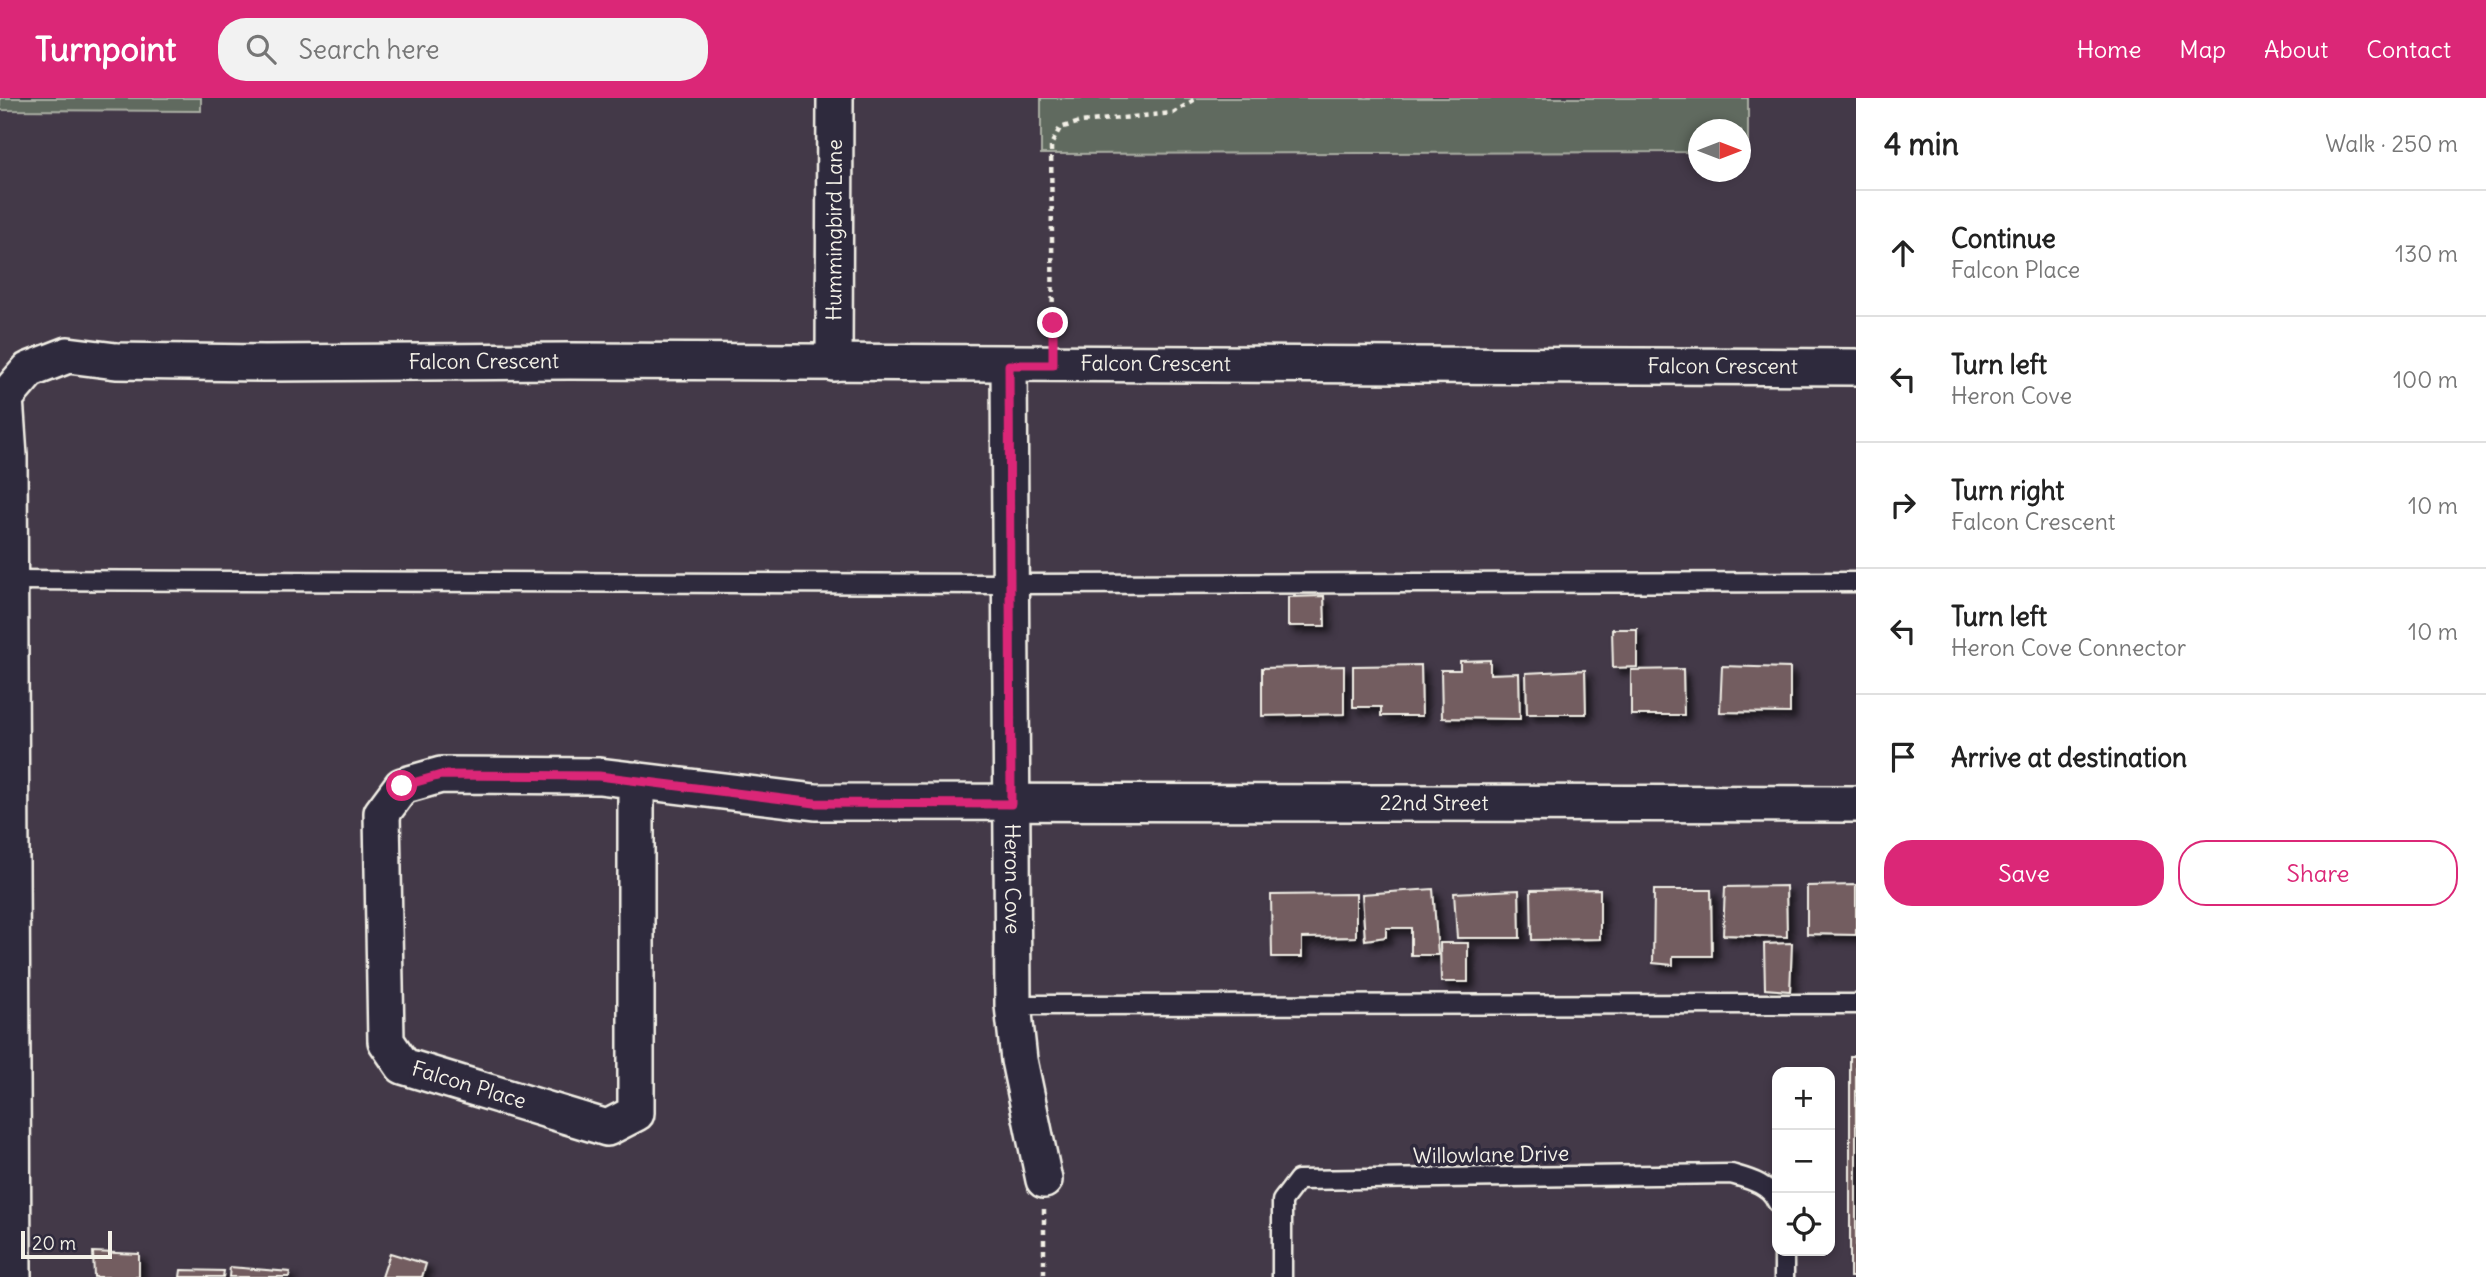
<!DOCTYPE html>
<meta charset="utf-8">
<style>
body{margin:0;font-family:Delius,sans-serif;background:#f2f2f2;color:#222}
.controls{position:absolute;right:21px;bottom:21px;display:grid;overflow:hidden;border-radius:14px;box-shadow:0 4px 10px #0003}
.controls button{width:63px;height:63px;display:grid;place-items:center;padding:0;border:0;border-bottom:2px solid #e0e0e0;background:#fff;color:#222;font:35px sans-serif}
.compass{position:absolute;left:1688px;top:21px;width:63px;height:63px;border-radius:50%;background:#fff;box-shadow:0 4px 10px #0003;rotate:90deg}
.scale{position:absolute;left:21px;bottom:18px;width:91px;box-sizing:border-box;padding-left:7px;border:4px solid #f4f1e8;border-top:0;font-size:19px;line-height:24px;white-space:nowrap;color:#f4f1e8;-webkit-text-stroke:5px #2f2a3d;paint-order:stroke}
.stop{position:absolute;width:21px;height:21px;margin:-16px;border:5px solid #db2777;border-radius:50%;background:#fff}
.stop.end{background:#db2777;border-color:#fff;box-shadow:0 2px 7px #0008}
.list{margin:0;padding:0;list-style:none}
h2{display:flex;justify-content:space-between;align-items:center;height:91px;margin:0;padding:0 28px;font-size:30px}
h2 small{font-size:23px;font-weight:400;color:#767676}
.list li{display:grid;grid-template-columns:46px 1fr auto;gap:21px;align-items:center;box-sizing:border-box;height:126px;padding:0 28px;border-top:2px solid #e0e0e0}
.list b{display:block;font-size:26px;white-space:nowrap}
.list p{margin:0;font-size:23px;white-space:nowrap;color:#767676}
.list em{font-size:23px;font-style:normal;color:#767676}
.actions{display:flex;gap:14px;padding:21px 28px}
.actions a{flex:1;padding:16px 0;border:2px solid #db2777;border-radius:28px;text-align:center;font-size:24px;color:#db2777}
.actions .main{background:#db2777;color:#fff}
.icon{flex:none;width:38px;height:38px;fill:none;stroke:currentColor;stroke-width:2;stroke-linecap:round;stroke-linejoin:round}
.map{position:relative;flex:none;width:1856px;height:1179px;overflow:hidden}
header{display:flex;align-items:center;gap:42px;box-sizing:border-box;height:98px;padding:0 35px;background:#db2777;color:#fff}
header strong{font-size:33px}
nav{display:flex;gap:38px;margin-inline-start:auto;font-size:24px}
.search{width:490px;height:63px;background:#f2f2f2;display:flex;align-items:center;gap:18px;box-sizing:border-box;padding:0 24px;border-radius:28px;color:#767676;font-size:26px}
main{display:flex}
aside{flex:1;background:#fff}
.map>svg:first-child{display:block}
.green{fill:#606a5e;stroke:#aaaea3;stroke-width:2}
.building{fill:#735d61;stroke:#f4f1e8;stroke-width:2;filter:url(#shadow)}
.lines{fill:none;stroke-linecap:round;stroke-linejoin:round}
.lane-casing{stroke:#f4f1e8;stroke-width:23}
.street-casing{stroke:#f4f1e8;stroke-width:40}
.path{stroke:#f4f1e8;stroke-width:4.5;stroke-dasharray:5 5;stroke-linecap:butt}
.lane{stroke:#2f2a3d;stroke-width:18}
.street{stroke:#2f2a3d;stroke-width:35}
.route{stroke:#db2777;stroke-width:9}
.labels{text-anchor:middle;stroke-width:7;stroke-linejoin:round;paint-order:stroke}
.street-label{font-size:21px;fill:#f4f1e8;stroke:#2f2a3d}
</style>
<header>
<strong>Turnpoint</strong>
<div class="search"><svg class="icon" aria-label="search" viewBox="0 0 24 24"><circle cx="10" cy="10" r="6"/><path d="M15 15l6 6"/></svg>Search here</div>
<nav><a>Home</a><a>Map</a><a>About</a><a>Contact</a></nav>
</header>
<main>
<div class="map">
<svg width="1856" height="1179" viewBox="0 0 1856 1179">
<defs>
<filter id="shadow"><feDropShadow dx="6" dy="6" stdDeviation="3.5" flood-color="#0009"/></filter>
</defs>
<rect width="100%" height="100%" fill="#433948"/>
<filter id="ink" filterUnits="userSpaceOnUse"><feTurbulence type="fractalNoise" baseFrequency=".0143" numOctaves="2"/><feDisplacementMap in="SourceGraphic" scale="14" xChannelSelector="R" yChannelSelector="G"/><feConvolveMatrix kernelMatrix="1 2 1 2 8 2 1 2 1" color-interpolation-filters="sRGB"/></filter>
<g filter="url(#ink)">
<path class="green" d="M0,0H201V13L0,12Z
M1041,0H1748V54H1741V32H1699L1698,54L1041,56Z"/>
<path class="building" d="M1324,498L1325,528H1288V499Z
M1612,531H1637V569L1613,570Z
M1490,562V576L1519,575L1520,621L1442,620L1441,572H1460V563Z
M1421,567L1422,618H1381V609H1353V568Z
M1344,568V616L1262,618V570Z
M1722,568L1790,570V615L1720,614Z
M1683,571L1684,617H1631V572Z
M1585,572L1586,616H1527L1526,575Z
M1856,787V837L1807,836V788Z
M1786,788L1787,839L1723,837L1725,789Z
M1433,791L1438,857H1411V830H1386V839L1365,842L1362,796Z
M1600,791V841L1532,842L1531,792Z
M1519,792L1520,840H1457L1454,795Z
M1654,792H1711L1712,858H1673V867L1653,865Z
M1356,796V839L1302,840V859H1272L1271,797Z
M1440,845H1468V884H1441Z
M1792,845L1790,893L1765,891L1764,846Z
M1850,958H1856V1179H1850Z
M93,1154L139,1156V1179H94Z
M390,1155L426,1166L422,1179H382Z
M230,1169L290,1174L289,1179H229Z
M181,1172L224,1173L223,1179H180Z"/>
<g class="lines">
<defs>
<path id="lane" d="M9,482L1010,486L1856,484
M1013,907L1856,906
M1784,1153V1179
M1282,1179V1103L1298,1082L1731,1076C1748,1081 1770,1086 1777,1104"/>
<g id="street">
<path id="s1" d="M834,265L835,0"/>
<path id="s2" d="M1009,267L1013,907L1019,962L1044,1082"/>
<path id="s3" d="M636,682V1015L607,1030L403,968L386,943L382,715L402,688L441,677L599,678L815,704L1856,706"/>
<path id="s4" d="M13,1179L9,358L5,300L29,272L68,257L116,263L265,265L570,263L1856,269"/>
</g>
</defs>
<use href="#lane" class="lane-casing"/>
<use href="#street" class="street-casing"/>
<path class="path" d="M1053,234L1051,47L1060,30L1080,24L1173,15L1197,0
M1044,1111V1179"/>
<use href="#lane" class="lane"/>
<use href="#street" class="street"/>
</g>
</g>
<g class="lines" filter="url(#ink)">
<path class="route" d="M402,688L441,677L599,678L815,705L1011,706L1009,267H1053V225"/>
</g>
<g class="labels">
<g class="street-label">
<text dy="7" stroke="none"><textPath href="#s1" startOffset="133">Hummingbird Lane</textPath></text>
<text dy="7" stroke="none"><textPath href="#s4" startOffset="1374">Falcon Crescent</textPath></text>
<text dy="7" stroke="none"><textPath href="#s4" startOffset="2046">Falcon Crescent</textPath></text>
<text dy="7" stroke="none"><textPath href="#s4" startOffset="2613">Falcon Crescent</textPath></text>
<text dy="7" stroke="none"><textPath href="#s3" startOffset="1906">22nd Street</textPath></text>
<text dy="7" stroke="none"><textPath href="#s2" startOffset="514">Heron Cove</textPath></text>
<text transform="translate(469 987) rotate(17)" y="7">Falcon Place</text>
<text transform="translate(1491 1057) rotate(-1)" y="7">Willowlane Drive</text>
</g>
</g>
</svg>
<div class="controls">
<button>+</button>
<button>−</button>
<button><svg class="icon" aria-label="locate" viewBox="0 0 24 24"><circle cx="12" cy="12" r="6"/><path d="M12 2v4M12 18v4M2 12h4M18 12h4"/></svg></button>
</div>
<svg class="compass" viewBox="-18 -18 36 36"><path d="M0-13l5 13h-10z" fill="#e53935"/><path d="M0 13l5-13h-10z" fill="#767676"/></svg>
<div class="scale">20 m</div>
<div class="stop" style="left:402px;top:688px"></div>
<div class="stop end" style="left:1053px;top:225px"></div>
</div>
<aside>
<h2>4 min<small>Walk · 250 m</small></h2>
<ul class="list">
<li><svg class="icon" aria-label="ahead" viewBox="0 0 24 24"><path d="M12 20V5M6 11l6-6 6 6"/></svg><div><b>Continue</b><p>Falcon Place</p></div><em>130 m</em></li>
<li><svg class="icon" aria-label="left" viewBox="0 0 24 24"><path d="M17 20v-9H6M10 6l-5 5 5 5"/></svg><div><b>Turn left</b><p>Heron Cove</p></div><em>100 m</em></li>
<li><svg class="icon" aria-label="right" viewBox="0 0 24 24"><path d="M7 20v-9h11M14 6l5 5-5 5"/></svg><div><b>Turn right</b><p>Falcon Crescent</p></div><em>10 m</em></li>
<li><svg class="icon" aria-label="left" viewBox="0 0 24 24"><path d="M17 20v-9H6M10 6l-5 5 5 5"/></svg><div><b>Turn left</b><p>Heron Cove Connector</p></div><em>10 m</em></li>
<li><svg class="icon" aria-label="arrive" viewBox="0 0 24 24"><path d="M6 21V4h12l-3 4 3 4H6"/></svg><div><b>Arrive at destination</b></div></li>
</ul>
<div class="actions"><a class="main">Save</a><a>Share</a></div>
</aside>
</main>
